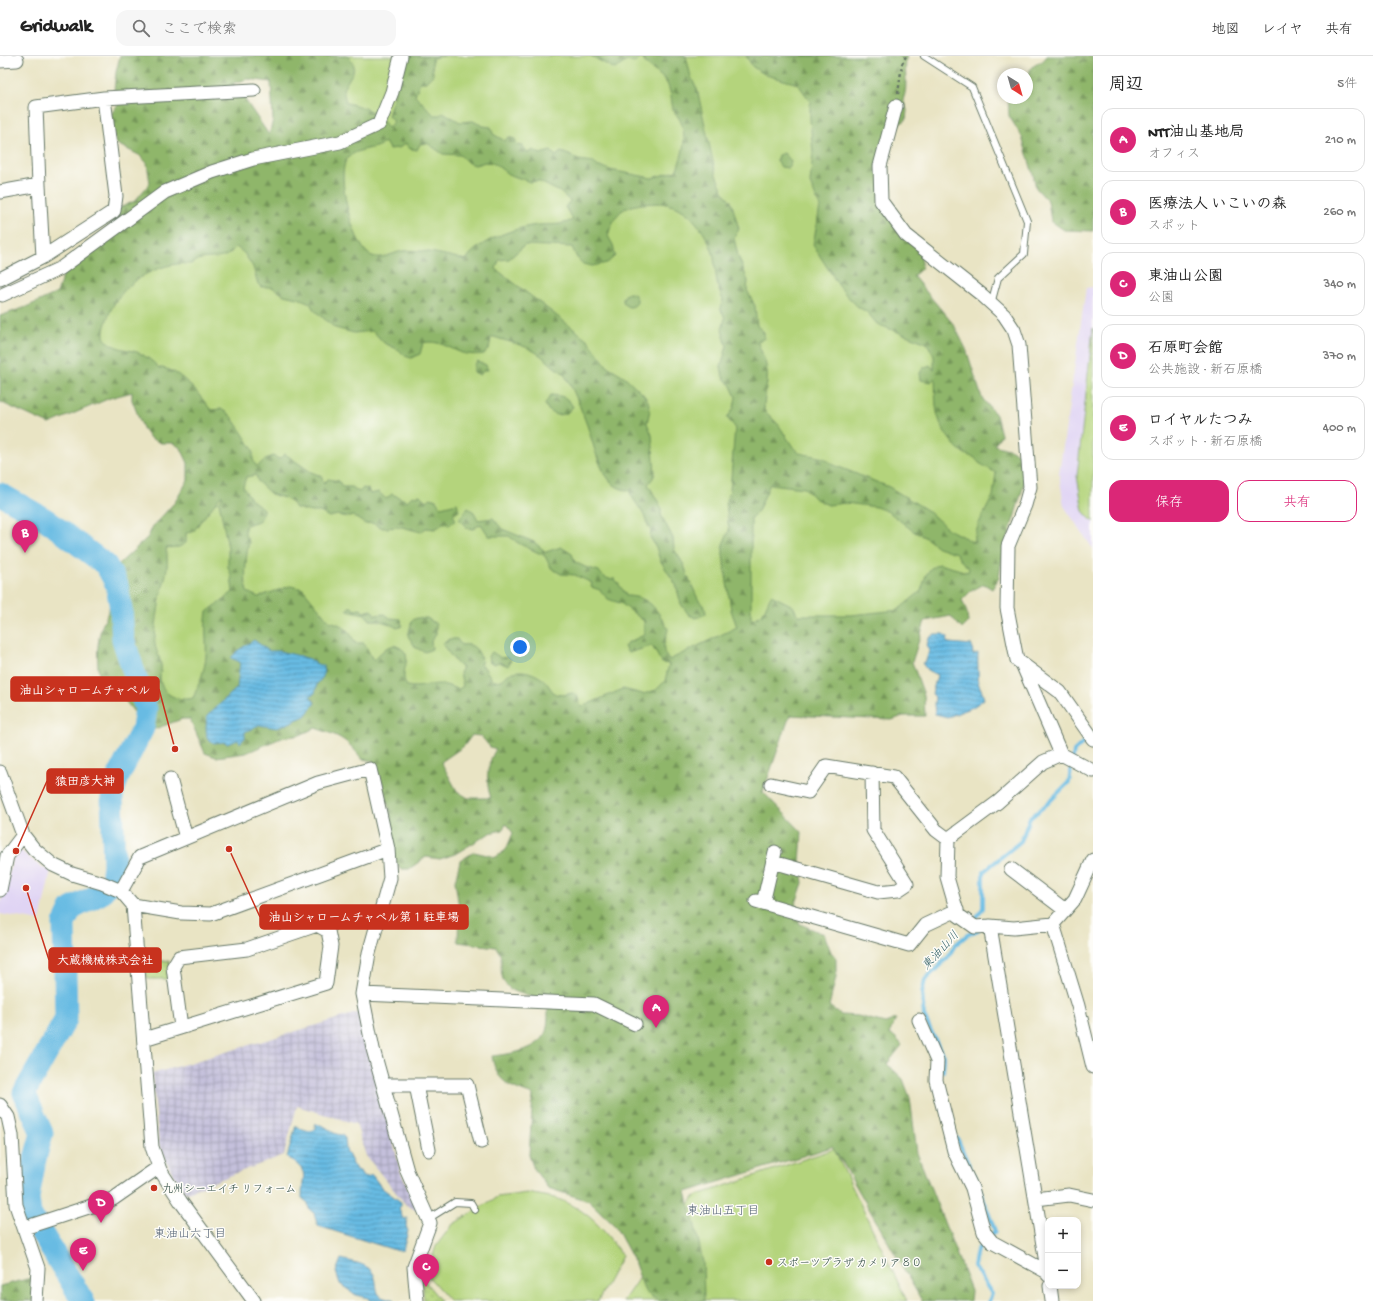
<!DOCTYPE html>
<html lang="ja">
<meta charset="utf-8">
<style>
body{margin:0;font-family:"Gochi Hand","Klee One",sans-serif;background:#f6f6f6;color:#222}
.controls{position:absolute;right:12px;bottom:12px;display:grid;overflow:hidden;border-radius:8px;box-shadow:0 2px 6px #0003}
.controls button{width:36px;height:36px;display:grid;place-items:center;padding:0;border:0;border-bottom:1px solid #e0e0e0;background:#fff;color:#222;font:20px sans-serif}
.compass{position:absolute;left:997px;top:12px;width:36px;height:36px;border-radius:50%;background:#fff;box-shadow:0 2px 6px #0003;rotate:143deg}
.you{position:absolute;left:520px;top:591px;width:14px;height:14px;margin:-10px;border:3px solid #fff;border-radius:50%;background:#1a73e8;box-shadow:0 0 0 6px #1a73e833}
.badge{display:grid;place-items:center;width:26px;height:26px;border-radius:50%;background:#db2777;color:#fff;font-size:13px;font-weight:700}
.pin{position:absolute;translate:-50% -33px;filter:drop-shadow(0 1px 2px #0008)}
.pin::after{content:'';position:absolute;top:21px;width:14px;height:12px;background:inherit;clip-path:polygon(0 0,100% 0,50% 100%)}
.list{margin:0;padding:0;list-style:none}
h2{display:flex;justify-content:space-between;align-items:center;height:52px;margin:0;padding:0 16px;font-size:17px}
h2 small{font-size:13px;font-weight:400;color:#767676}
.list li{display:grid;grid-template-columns:26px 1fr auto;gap:12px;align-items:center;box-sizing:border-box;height:64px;margin:0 8px 8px;padding:0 8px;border:1px solid #e0e0e0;border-radius:12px}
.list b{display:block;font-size:15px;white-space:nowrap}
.list p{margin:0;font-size:13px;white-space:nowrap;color:#767676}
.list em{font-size:13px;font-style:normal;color:#767676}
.actions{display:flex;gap:8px;padding:12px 16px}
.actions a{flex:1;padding:9px 0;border:1px solid #db2777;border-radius:12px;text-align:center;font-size:14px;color:#db2777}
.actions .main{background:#db2777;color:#fff}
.icon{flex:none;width:22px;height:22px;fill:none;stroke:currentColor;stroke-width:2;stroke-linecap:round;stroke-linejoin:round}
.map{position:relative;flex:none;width:1093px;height:1245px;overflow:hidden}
header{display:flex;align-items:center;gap:24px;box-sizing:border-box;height:56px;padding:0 20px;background:#fff;border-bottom:1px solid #e0e0e0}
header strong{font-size:19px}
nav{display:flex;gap:22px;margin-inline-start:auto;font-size:14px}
.search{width:280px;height:36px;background:#f6f6f6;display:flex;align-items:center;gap:10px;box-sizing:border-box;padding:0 14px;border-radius:12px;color:#767676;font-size:15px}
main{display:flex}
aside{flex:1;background:#fff}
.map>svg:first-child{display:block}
.built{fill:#e0d4f4}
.industrial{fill:url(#industrial-grid)}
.green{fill:#b4d47b;stroke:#6a8858}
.forest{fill:url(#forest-firs);stroke:#577a50;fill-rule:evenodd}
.park{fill:url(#park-dots);stroke:#6a8858}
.water{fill:url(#water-rules);stroke:#437c8c}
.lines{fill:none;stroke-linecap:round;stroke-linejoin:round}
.stream{stroke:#67bbe3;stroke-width:4}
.river{stroke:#67bbe3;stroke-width:23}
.service-casing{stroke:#676;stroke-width:8}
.minor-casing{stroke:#676;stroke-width:15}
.path{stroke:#676;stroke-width:2.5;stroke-dasharray:3 3;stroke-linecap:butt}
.service{stroke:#fff;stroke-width:6}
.minor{stroke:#fff;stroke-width:13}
.poi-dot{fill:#c8321e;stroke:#fdfcf7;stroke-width:1.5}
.labels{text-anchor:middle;stroke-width:3;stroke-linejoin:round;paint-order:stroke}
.poi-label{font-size:11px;fill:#1f3d34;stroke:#fdfcf7;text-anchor:start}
.water-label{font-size:12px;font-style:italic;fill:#356369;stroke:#fdfcf7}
.neighbourhood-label{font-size:12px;fill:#505f72;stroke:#fdfcf7}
.leader{fill:none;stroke:#c8321e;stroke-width:1.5}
.callout-dot{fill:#c8321e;stroke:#fdfcf7;stroke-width:1.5}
.callout{fill:#c8321e;stroke:#c8321e;stroke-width:1.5}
.callout-label{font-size:12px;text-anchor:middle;font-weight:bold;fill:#fff}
</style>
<header>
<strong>Gridwalk</strong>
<div class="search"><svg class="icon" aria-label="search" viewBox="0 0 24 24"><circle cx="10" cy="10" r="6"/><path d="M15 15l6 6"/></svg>ここで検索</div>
<nav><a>地図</a><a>レイヤ</a><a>共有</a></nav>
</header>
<main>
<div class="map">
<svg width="1093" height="1245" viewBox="0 0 1093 1245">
<defs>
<pattern id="industrial-grid" width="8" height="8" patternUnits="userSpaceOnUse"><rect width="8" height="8" fill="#c4c0db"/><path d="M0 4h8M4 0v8" fill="none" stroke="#9f9db2"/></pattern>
<pattern id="forest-firs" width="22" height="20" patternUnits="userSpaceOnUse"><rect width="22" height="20" fill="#8fb66b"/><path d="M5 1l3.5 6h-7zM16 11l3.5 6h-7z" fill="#749559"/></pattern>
<pattern id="park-dots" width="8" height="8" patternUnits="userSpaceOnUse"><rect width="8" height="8" fill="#b4d47b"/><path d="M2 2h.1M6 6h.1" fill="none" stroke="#9ab76b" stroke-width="1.8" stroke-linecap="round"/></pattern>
<pattern id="water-rules" width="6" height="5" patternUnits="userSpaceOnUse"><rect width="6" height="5" fill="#67bbe3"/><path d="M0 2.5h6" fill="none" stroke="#5499b9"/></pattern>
</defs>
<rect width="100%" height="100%" fill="#fdfcf7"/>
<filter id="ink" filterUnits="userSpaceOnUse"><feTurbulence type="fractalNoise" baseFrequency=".025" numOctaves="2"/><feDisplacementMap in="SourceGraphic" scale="8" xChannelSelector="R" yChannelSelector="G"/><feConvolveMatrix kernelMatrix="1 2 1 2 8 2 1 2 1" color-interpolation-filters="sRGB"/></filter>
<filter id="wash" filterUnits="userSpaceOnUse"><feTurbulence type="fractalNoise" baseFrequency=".012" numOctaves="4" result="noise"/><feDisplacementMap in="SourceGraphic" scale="16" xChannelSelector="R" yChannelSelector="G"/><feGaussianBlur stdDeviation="0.9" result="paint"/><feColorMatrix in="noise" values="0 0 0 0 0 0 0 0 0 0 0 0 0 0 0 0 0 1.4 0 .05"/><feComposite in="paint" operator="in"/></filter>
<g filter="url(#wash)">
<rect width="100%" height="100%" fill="#e9e4c4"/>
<path class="built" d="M1093,231V493L1064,450L1059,418L1086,232Z
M20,794L42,812L51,814L40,865L0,858V849L14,799Z"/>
<path class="industrial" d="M360,956L401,1117L420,1156L406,1149L366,1100L356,1068L297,1050L284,1099L185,1137L171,1115L159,1088L152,1018Z"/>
<path class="green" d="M314,0H837L823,99L932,258L1007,418L979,515L627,688L218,640L164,655L142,608L147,493L204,412L168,337L86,300L113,184L246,154Z
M1093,272V466L1083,455L1077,420Z
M834,1093L907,1245H623L695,1140Z
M527,1137C537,1139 548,1140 558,1143C587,1153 606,1175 622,1200L598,1245H450L427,1219L436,1190L452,1169L497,1141Z"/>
<path class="forest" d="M120,0H348L354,9L353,16L343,33L346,47C362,50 379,56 388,72L394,65L388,60L405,0H444L432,2L433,19L426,26H420L415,39L434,59H440L443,56L460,66L473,65L483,70L491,71L493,78L505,85L508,81L515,83L517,89L523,90L528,97L534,94L540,98L551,95L556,100L561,96L572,100L578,104L594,106L598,111H603L610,114L652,122L676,115C683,99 687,83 681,66C679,61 675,58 673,53C671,44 671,33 666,26C659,16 648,13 642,2L634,7L627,5L615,13L591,0H686L691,21L697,33L716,119L724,137L731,145L739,173L734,182L738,200L748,225L747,234L755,250L757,270L764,276V283L757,285C762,297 769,311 767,325C766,336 764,344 764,354L778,368L793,391L799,397L824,402L834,409L889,431L927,454L948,473L973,486L979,467L993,440L996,417L979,407L974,401C960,400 945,379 940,366C934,353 936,336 935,322L931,326L921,324L920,317L923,312L930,309L934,314V300L927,287L877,268L867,256L858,251L848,241L839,230L813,189L820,151L810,127L813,97L810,63V45L798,28L766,19L753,11L746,0H907C903,15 909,29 903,44L907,54L906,64L898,69L888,97L884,139L902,166L918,184L922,207L921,213L913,220L954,269L966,293L982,342L996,359L1001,379L994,389L1012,394L1021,401L1025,425L1002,502L999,522L992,533L984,528L971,535L962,544L967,557L968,567L962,573L951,560L925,565L912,606L924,639L925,660H903L892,664L790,659L763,736L802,776L800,807L803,827L795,850L800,868L824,878L831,896L836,902V921L829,950L841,959L858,960L885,967L896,963L889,978L895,981L902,989L887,1008L903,1023L910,1042L917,1097L971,1235L970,1245H922L844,1109L832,1091L686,1136L697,1178L703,1206L704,1245H658L645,1236L634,1205L615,1170L589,1145L548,1132L534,1113L529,1099L533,1039C510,1031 496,1026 492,1000C508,998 530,996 542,983C548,977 548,962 548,953C544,950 539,945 533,942C521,936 506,937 502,920C499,907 505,903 496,891L458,886L459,851L455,825L460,805L474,796L496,801L506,794L513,777L506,768L502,774L490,777L455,798L440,803L426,801L409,813H400L394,804L391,760L382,726L373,705L362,703C346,682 339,680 315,672L300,679L281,682L246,697L216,701L205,697L190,663H182L152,674L138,661L123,642C119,642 114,642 111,640C94,629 96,590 101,573C104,564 109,557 110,547C110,538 104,529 106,520L148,481L153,470L175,446L188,424V407L181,392L173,387H161L150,382L143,372L132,344V336L110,342L49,368L0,346V260L26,251L57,237L63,219L82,206L99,189L111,174L117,153L135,145L150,127L147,107L139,99L115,87L111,58L124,40L114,34L116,16ZM248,23L271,26L273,64L269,79L235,29L230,28ZM385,86L389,93L399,92L406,87L408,92L417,94L420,88L427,87L443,98L460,99L467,106L475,109L485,106L495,108L508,118L530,126L538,125L560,136L570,145L565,151L573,164C557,170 556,168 540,169C518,170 477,185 466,204C449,200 420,192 403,195C392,197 381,205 370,199C353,189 335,118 347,103C356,91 375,95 385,86ZM662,147C668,149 677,150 682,154C696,162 712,187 714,202C716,217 716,230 723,244L720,252L725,262L722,274L727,290L721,311L723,321L731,330L736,341L734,352L727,362L735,371L730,435L726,448L729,475L723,488V499L731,554L737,571L669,604C659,593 666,586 668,573C657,554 651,541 627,540L615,523C607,523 603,522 599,515L585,511L575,506L572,498L561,491L546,496L534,486L502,473L493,462L478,464L474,456L468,452L459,463L466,471L473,473L481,468L489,480H509L518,487L545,500L551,512L561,518L575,519L592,527L591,531L600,534L608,543L622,548L644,565V579L627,587L624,591L628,597L652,590L662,607L669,608L665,625L656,634L643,638L623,633L581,651L577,639L572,637L563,639L555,638C551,634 548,628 545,625C532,614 513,610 502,624L493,625L484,611L480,609L482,605C478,593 474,587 461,589L457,583H450L442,588L458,609L463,611L460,617L463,630L459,633C452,632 446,628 440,628C428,628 419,633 407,630C396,614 420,598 394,589L386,592L373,604L364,587H355C350,574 342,568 329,565L303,533L290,530L258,541L247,536C244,525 246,497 249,486L245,479V470C256,464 263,468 263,453L251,443L243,431L246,421L256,419L258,426L271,438L287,443L296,452L311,456H320L329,461L338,459L346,461L353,460L365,468L372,467L383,472L402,471L421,476L426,472L435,473L443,468L449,469L456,464L453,459L459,455L457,447L441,451L436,444L431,442L426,445L420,439L411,441L407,445L392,438L386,443L379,436L370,438L368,433L363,432L359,436L352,431H342L339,425L328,423L324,427L321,420L311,416L285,398L279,403L274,400L265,403L257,411L253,404V394L243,378L230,359L221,353L211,354C200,340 179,311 159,312C153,305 146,300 137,296C127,293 114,293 106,284C101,278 106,268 108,261C118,232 147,212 177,208C181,207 186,208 190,208C194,207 197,204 201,203C217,200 223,206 236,191L244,197L253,211L258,228L261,231H272L284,239L301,243L310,247L314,254L335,272L354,277L373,275L384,287L399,294L405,300L411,302L420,298L423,287C437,283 449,292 462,297C469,299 477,299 484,298L489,293L491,282L494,281C521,290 531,289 553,310C556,313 560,314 563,317C572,328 582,356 587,369C594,388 602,435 629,434C632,442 636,447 641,454C645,460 647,468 651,475L650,481L656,491L660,504L676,529L681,548L689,559L696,562L706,558L705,552L698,543L688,521L684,509L674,493L673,482L661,459V451L648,428L653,422L655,417L652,379L647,367L650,354L648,345L643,338L624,320L607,310L588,284L496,213L499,204L509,203L525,189L572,191L577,202L583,208L592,210L607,207L615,200L613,189L608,180C616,148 632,148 662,147ZM770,428L805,432L814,442L828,449L846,447L876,451L889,456L913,475L926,482L938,491L956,497L960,504L969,512L968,516L939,508L931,512L926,519L921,535L898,554L851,559H798L793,550L771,539L762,559L751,564V462L758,455ZM221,440H223L219,446L228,492V511L231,519L233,536L207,556C204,572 207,584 206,600C205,614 199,628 193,642C179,646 160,639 160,621C160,617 162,614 161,609C160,599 153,592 155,580C156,568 158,555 160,543C164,522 170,515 166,492L179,491L186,487V477L193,476C202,463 211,453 221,440ZM472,679L481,680L490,691L496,693C487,707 485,727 491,742H468L457,735L441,706L464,690Z
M1047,0H1093V175L1064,174L1051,165L1048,145L1036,132L1033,118L1022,81L1009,60L1008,42H1027C1027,31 1024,16 1035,9C1040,6 1043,6 1047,0Z
M784,97L791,105L788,112L781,111L777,105L778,99Z
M623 244a7 7 0 1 1 14 0a7 7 0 1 1-14 0Z
M477,305L486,309L488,314H484L480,319L474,316V310Z
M551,339C562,340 567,340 573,351L566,358L556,359L548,354L545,348Z
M349,551H352L354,554L361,553L363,556L372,554L375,559L385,558L390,562L401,563L402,570L397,572C390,567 379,564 370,564L365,558L347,554Z
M417,562H427L436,568V578L431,585L432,593L425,596L416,592L408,580L412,564Z
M492,596L501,602L508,601L511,604L508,610L499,606L494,608L490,607L488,600Z
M35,1221L33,1245H0V1230Z"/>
<path class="park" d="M146,905H169L171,923H147Z
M422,1222L441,1245H424Z"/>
<path class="water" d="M935,578H943L949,582L946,585L949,587L972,589L973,599L978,597C977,608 979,618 978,627L981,633L984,643L973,651L948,661L935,658L934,648L935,641L932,638L937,619L927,614L922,607L926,605L929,595L927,589L929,582Z
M254,584L269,595H279L300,600L310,603L317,608L324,610L323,621L317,628L315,637L310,640L315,647L305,660L287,668L277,672L259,669L245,676V682L240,687L238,684L227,688L225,686L214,687L207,682L206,672L207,660L237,632L240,606L231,602L237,595Z
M314,1068C331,1069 328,1078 342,1079L345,1082L346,1094L356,1114L360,1115L362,1119L367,1121L372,1119L382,1132L401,1146V1150L399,1152L403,1163L407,1162L406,1170L408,1175L403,1194L398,1195L318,1170L314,1157L309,1153L308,1147L302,1142C302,1117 311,1117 287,1101L296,1069C302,1075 308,1077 316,1073Z
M341,1203C351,1206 367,1207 373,1217C380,1230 371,1243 393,1243L394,1245H371L369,1242L356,1239L340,1228L336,1216Z"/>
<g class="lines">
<path class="stream" d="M979,866L975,864L983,852V816L1021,785L1030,762L1047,748L1069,726L1074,695L1087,683
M943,1015L944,1002L924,960L922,937L925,924L948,901L955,889L967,879L978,874
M957,1082L980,1134L995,1175L977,1194L974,1210L992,1238L989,1245"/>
<path class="river" d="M0,438L45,463L106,509L117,529L121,553L123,583L146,653L143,672L118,721L112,739L114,810L112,824L100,838L71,853L64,868L66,963L24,1037L42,1077L35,1103L28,1142L30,1158L83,1245"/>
</g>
</g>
<g filter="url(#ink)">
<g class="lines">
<defs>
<path id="service" d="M924,0L972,31L1027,165L1024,198L998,222L991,248
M428,1163L455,1146L471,1147L475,1154"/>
<path id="minor" d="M0,5L17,4
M896,50L880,110L881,145L906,179L982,239L1004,259L1014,274L1019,289L1030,431L1025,449L1008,490L1007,552L1017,604L1060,636L1093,683
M39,129L43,201
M0,136L39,129L36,51L104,42L254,34
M0,223L43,201L114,155L116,140L104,42
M2,239L61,212L165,136L212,116L253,103L340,86L379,68L392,36L401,0
M1023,610L1061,698
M0,716L23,779L34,793L53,809L72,818L102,827L121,835L133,849L152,1091L160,1114L181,1146L254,1245
M170,723L186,782
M771,728L808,736L826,710L894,721L936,774L948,783
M773,806L878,836L898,834L907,828L873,774L872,717
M1011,813L1065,854
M0,834L7,800L23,779
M121,835L140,801L318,727L370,713L388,793L211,858L181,857L133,849
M756,845L909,889L925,869L957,854
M763,847L775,796
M1053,868L1078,950L1093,1011
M990,870L975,871L958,859L947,821L948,783L998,746L1043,706L1061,698L1093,715
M362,938L369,897L390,822L388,793
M919,964L937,1005L936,1024L954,1095L972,1132L984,1176L992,1186L1047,1216
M144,983L326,927L331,890L328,875L317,869L247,893L179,901L173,911L181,971
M383,1029H467L481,1086
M416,1029L429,1094
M0,1049L8,1061L12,1079L16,1149L38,1212L36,1245
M1036,1143L1069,1139L1093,1144
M24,1172L113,1143L159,1111
M1048,1219L990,870L1014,872L1053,868L1075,843L1093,804
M1050,1230L1052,1245
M417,1245L414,1211L430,1167L407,1115L373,993L362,938L594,948L635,968"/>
</defs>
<use href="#service" class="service-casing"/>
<use href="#minor" class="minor-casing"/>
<path class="path" d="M898,38L902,8L906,0"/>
<use href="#service" class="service"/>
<use href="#minor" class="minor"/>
</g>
</g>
<g class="poi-dot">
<circle cx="154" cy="1132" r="4"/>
<circle cx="769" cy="1206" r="4"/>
</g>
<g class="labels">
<g class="poi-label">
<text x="162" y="1136">九州シーエイチ リフォーム</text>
<text x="777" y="1210">スポーツプラザ カメリア８０</text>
</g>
<g class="water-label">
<text transform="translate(940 894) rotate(-47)" y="4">東油山川</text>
</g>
<g class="neighbourhood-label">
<text x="723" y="1158">東油山五丁目</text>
<text x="190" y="1181">東油山六丁目</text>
</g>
</g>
<path class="leader" d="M175 693L159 633M16 795L47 725M229 793L260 861M26 832L49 904"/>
<g class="callout-dot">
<circle cx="175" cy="693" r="4"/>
<circle cx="16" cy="795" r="4"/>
<circle cx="229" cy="793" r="4"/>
<circle cx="26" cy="832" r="4"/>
</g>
<g class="callout">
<rect x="11" y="621" width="148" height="24" rx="4"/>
<rect x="47" y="713" width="76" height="24" rx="4"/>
<rect x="260" y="849" width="208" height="24" rx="4"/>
<rect x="49" y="892" width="112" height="24" rx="4"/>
</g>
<g class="callout-label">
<text x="85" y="638">油山シャロームチャペル</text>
<text x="85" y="729">猿田彦大神</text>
<text x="364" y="865">油山シャロームチャペル第１駐車場</text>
<text x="105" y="908">大蔵機械株式会社</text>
</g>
</svg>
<div class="controls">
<button>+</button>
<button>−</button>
</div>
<svg class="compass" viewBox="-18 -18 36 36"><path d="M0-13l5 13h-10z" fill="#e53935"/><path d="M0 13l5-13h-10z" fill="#767676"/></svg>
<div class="you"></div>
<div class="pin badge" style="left:656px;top:972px">A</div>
<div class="pin badge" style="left:25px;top:497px">B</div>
<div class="pin badge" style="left:426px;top:1231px">C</div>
<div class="pin badge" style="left:101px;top:1167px">D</div>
<div class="pin badge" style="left:83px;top:1215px">E</div>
</div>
<aside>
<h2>周辺<small>5件</small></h2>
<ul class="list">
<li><span class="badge">A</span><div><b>NTT油山基地局</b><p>オフィス</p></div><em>210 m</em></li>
<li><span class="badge">B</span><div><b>医療法人 いこいの森</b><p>スポット</p></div><em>260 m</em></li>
<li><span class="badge">C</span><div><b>東油山公園</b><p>公園</p></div><em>340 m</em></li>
<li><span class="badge">D</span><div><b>石原町会館</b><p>公共施設 · 新石原橋</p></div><em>370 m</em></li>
<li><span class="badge">E</span><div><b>ロイヤルたつみ</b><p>スポット · 新石原橋</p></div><em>400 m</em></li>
</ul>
<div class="actions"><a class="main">保存</a><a>共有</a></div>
</aside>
</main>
